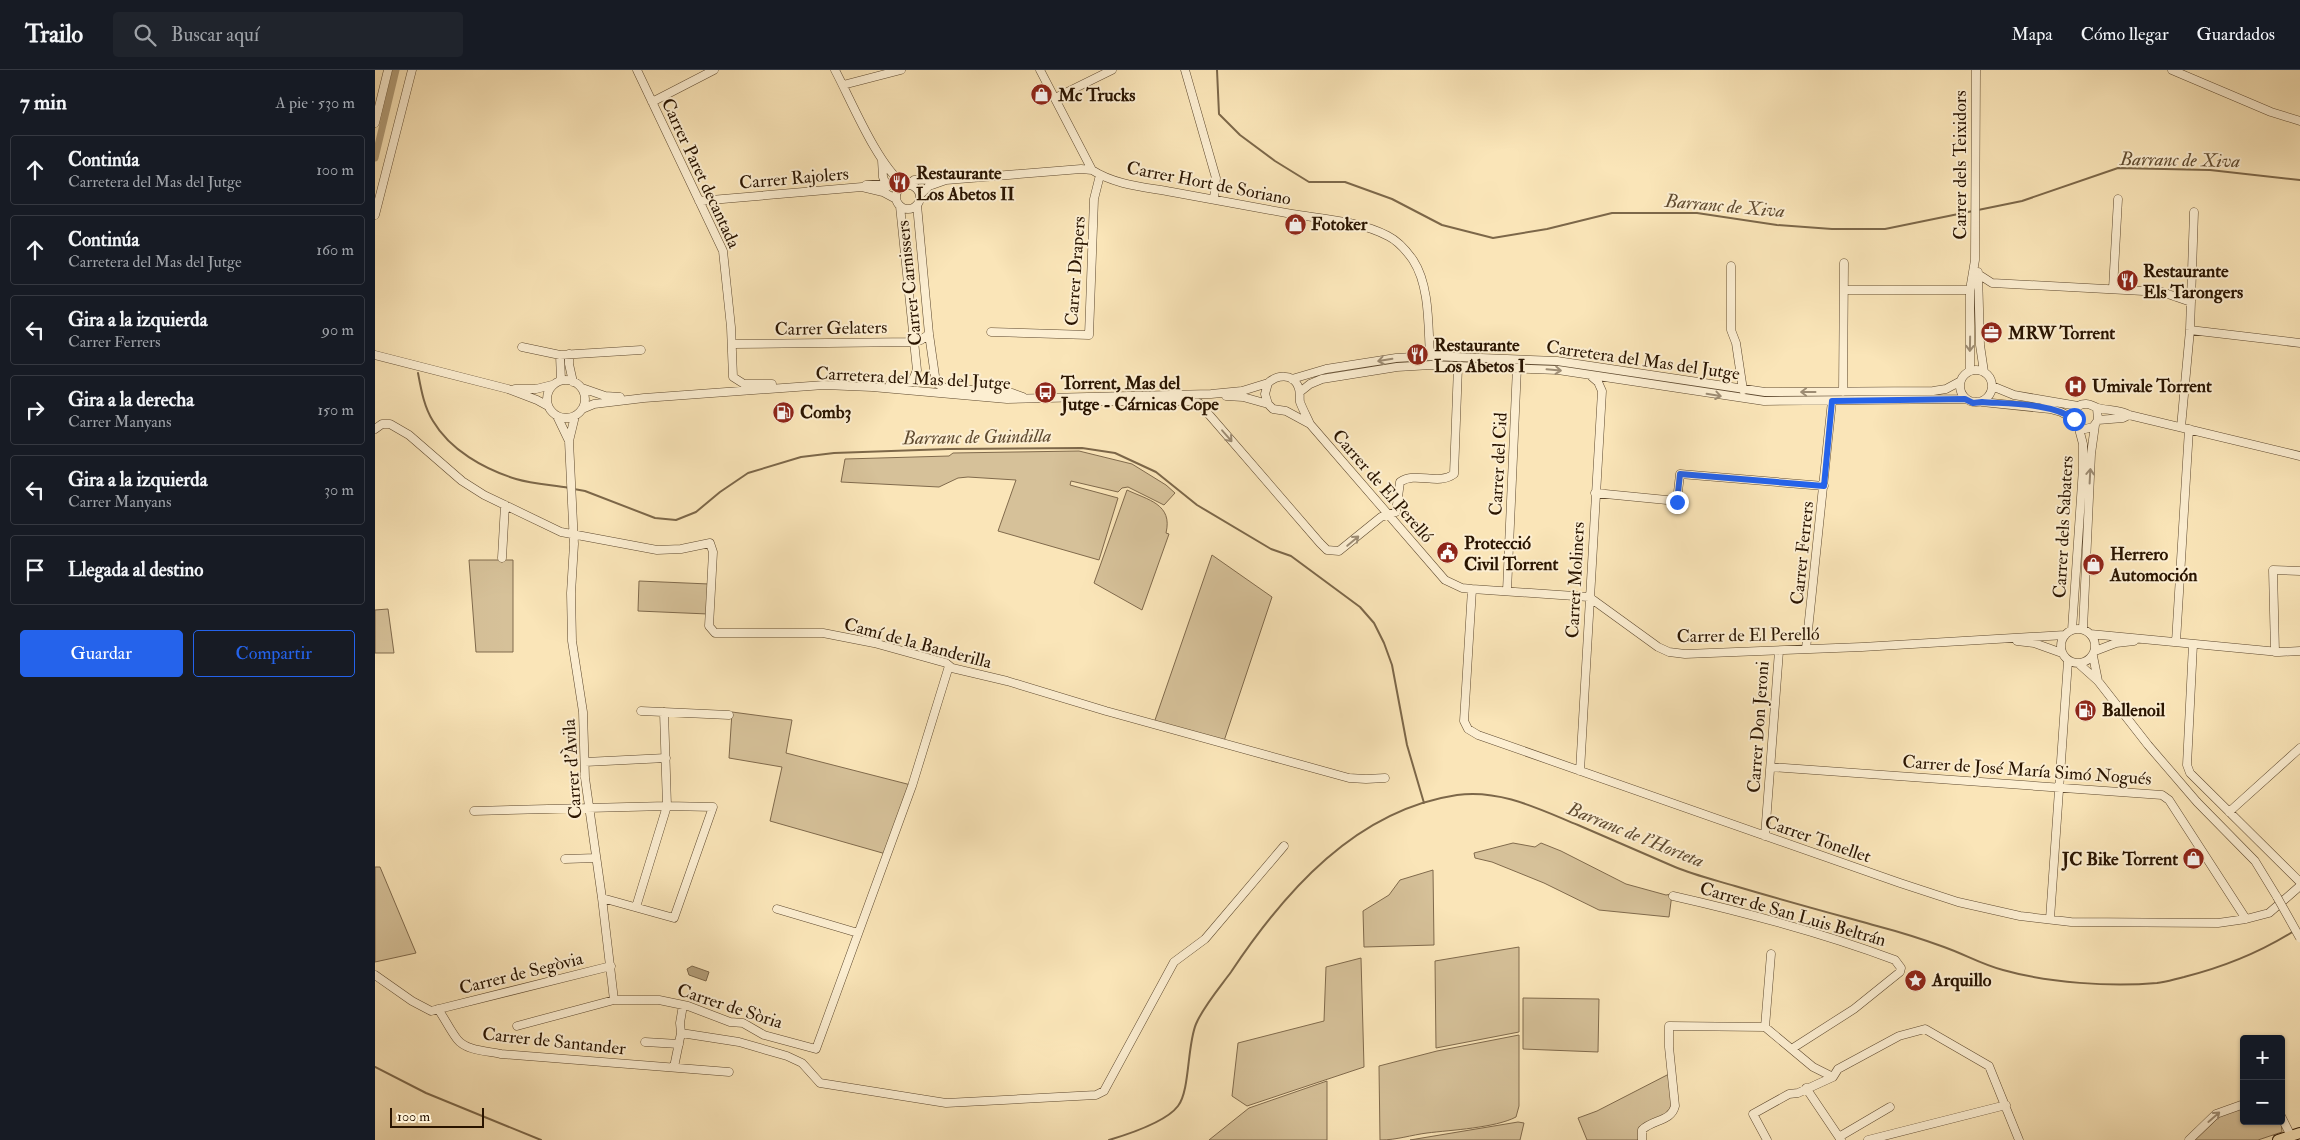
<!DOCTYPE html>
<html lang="es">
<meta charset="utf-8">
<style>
body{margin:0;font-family:"IM FELL Double Pica",serif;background:#20242c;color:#f1f3f6}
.controls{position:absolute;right:15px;bottom:15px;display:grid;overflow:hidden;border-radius:5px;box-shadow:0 1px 4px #0004}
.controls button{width:45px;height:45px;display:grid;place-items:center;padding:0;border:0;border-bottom:1px solid #363941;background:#171b24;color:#f1f3f6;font:25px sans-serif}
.scale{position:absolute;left:15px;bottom:12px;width:94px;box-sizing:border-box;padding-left:5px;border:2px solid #291400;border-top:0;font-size:14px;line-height:18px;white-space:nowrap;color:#291400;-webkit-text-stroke:4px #fceed1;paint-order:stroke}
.stop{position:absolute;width:15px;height:15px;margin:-11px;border:4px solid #2563eb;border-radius:50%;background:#fff}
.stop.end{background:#2563eb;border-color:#fff;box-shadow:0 1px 5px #0008}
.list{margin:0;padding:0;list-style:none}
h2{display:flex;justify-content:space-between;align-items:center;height:65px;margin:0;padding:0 20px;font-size:21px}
h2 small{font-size:16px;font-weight:400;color:#9ea1a6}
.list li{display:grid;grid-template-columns:32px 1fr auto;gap:15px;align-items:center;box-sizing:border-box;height:70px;margin:0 10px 10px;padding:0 10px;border:1px solid #363941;border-radius:5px}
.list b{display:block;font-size:19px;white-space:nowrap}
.list p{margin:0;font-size:16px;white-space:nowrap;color:#9ea1a6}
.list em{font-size:16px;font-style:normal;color:#9ea1a6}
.actions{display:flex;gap:10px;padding:15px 20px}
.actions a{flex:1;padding:11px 0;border:1px solid #2563eb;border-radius:5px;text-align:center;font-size:18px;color:#2563eb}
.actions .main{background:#2563eb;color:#fff}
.icon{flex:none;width:28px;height:28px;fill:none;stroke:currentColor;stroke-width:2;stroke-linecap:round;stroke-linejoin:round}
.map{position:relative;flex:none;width:1925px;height:1070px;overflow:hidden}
header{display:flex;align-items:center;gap:30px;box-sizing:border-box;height:70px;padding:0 25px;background:#171b24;border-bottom:1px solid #363941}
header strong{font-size:24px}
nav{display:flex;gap:28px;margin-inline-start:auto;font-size:18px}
.search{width:350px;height:45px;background:#20242c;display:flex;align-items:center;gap:12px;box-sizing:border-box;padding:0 18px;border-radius:5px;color:#9ea1a6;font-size:19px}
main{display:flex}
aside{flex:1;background:#171b24}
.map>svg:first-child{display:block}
.green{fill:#d6c199;stroke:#806a4c}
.water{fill:#b39e79;stroke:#7c6749}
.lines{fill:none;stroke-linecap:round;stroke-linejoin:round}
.stream{stroke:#7c6749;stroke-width:2}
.canal{stroke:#b39e79;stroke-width:7}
.minor-casing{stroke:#5d482e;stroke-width:9}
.major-casing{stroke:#291400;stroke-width:12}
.minor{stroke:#fceed1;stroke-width:8}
.major{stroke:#fae5b8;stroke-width:10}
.minor-bridge-casing{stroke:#5d482e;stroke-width:9;stroke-linecap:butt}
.minor-bridge{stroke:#fceed1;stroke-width:8}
.oneway{stroke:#9d8c73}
.route{stroke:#2563eb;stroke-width:6}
.labels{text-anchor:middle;stroke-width:4;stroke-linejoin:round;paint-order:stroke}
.poi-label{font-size:18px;font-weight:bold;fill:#291400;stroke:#fceed1;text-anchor:start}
.street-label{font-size:18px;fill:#291400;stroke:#fceed1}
.water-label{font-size:19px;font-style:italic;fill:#604b30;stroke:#fceed1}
</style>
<header>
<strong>Trailo</strong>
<div class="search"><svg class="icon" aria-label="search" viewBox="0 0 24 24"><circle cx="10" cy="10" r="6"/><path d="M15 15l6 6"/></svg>Buscar aquí</div>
<nav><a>Mapa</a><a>Cómo llegar</a><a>Guardados</a></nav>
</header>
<main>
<aside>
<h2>7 min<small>A pie · 530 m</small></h2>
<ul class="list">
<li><svg class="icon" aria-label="ahead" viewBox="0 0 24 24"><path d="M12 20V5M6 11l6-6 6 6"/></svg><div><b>Continúa</b><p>Carretera del Mas del Jutge</p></div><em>100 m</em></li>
<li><svg class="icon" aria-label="ahead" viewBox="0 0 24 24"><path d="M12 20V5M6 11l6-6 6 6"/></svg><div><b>Continúa</b><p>Carretera del Mas del Jutge</p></div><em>160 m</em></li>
<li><svg class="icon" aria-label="left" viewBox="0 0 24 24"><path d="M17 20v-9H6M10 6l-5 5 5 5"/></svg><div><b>Gira a la izquierda</b><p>Carrer Ferrers</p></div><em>90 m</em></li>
<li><svg class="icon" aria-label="right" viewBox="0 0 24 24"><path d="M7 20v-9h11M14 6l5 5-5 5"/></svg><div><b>Gira a la derecha</b><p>Carrer Manyans</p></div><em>150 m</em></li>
<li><svg class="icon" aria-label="left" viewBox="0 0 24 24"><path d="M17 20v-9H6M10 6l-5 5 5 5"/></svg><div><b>Gira a la izquierda</b><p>Carrer Manyans</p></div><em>30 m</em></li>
<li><svg class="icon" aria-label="arrive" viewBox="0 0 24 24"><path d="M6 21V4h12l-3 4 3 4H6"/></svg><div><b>Llegada al destino</b></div></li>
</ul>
<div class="actions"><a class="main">Guardar</a><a>Compartir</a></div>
</aside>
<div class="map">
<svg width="1925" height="1070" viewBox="0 0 1925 1070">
<rect width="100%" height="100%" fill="#fae5b8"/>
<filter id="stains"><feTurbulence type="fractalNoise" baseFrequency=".004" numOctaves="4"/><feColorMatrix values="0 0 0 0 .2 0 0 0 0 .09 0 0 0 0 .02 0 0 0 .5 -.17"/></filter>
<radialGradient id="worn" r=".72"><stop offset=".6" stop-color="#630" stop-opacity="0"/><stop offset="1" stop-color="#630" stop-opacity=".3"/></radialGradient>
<path class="green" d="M704,381L757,394L791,415L800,423L789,435L753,417L747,418L743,422L696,411L695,415L743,428L724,490L623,461L641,410L593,407L583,408L564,417L466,412L470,389L574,386L578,383Z
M752,420C773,430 798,434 791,463L794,464L767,540L719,513Z
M837,485L897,527L849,671L779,653Z
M94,490H138V582H101Z
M264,511L334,514L333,544L263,541Z
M13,539L19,583H0V540Z
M357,642L417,650L411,683L536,715L511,784L395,751L407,697L354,688Z
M1138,773L1160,777L1166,773L1186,781L1251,814L1291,825L1297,824L1294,847L1224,840L1169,813L1117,792L1100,788L1099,783Z
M0,797H5L41,883L0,892Z
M1058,800L1059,875L989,877L988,841L1014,825L1025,810Z
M1144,877V962L1061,978L1060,891Z
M986,888L989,997L872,1036L857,1026L863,973L949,951L951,897Z
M1148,928L1224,929L1223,982L1148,979Z
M1144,965V1036L1141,1047C1120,1058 1076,1060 1052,1063C1036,1065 1022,1070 1005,1070L1004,996L1062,981Z
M1294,1004L1299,1026L1296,1042L1271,1054L1265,1070H1212L1203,1048L1222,1041Z
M952,1011V1070H834L874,1038Z
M1869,1037V1051H1906L1907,1062L1883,1070H1820L1846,1045Z
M1143,1052L1149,1053L1145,1070H1035Z"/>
<path class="water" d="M317,896L334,902L331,911L314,905L312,899Z"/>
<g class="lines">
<path class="stream" d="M842,0L844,44L865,65L900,91L934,112H970L1017,129L1067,155L1118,168L1172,159L1237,143H1322L1402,155L1457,159H1510L1598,141
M1603,140L1647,131L1743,98L1835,100L1925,110
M43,303C46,319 49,337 58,351C75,380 109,399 141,409C158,414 177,415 194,418
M199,419L210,421L280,448L301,450L321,442L345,422L373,403L426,387L459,383L573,379L707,378L740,383L781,402L822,435L896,479L916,486L985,537L999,553L1009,573L1017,595L1032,675L1049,733
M0,997L51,1023L166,1070
M734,1070C754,1064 791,1052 803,1036C815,1021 812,975 821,954C828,937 845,917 856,902C910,821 981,740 1082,725C1125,719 1164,739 1203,755C1235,769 1268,783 1300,797C1319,805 1340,810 1360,816C1407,830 1455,843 1502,856C1525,862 1547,869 1569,877C1589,884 1608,895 1628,900C1674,913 1735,917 1782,913C1791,912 1800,909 1809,907C1849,897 1884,883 1919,861"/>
<path class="canal" d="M0,88L21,0"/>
<defs>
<path id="minor" d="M262,0L348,181L356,257L358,307L369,314H397
M460,0C477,32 502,94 529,115
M665,0L717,100C740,115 770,117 797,122C837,129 877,137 917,144C948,149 985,151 1013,166C1023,171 1031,180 1038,190C1055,216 1053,256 1055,286
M810,0L841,108L839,129
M1797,0L1896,42L1925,51
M468,15L526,0
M680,28L737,0
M277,32L339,0
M0,53L13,0
M507,90L508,107L512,117
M491,115L520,113L526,116
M533,115L539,110L567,109
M521 127a12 12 0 1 1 24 0a12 12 0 1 1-24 0Z
M545,125L554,116L571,110L706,99L717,100
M324,131L487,117L508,122L521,129
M542,135L554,264L561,313L570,318L637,323L648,327
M0,145L37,0
M1356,196V260L1361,273L1368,320
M1603,202L1605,275L1609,302
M1603,204L1617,213L1787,222L1816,232
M1738,219L1743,129
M1469,220H1595
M1815,260L1925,273
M616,262L714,265L719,129L725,105
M357,274L539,272L546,270L554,264
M147,277L185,285L266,280
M194,284V294L198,312
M0,285L133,319L162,330L173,336
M185,285L186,310
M1585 316a16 16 0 1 1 32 0a16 16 0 1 1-32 0Z
M1595,301V220L1600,190L1601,0
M917,309L951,299L1021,288L1055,286L1182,291L1390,322L1558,321L1571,319L1584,312
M172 329a19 19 0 1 1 38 0a19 19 0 1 1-38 0Z
M515,314L537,312L542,300L525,136
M1617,316L1639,325L1703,336
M207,318L230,326L245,327
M140,319H161L177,315
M925,322L935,314L947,309L1022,297L1056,295L1183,300L1389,331L1590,329
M1468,322L1469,193
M851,326L868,327L893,334
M720,331H817L824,333L945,473L952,480L964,481L1006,447L1021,442L1025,412C1041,401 1063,416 1079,404L1083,296
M1607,332L1675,339L1686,342L1699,349
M1722,338L1723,350L1718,357L1710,359L1701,353C1697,344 1700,333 1712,334C1716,334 1719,337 1723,338C1734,341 1745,339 1754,345L1925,386
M207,339L219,334L269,328L449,315L497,317L632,329L836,324L867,321L893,313
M182,346L194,371L200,346
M1723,350L1748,348L1754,345
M935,354L911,341L898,339L893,334L890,324L893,313C902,305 917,303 923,316C926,322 924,327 925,332C928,340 932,347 935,354L1070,510L1087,518L1097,519L1214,527L1283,577L1294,582L1310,584L1487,577L1690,565
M1806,357L1815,260L1819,142
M0,359L7,354H15L34,365L87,411L109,425L186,462L282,480L306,479L335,473L338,482L334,556L340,563H448L499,573L571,593L577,598L632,611L731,641L974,708L991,709L1010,708
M194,371L199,474L196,523L197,571L208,642L210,708L227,828L239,930
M1220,423L1302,431L1305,404L1449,416
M127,488L130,435
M1097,519L1089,651L1093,659L1103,665L1525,813L1583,832L1645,846L1696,852L1843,853L1871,849L1894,843L1925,816
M1132,521L1142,297
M1686 576a17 17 0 1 1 34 0a17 17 0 1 1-34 0Z
M1708,559L1716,384L1720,355
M1697,560L1708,398V374L1703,355
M1715,564L1904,582L1925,581
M1642,571L1659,573L1687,583
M1801,572L1814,359
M1818,574L1812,695L1815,703L1925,812
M1431,579L1457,331
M1720,581L1741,573L1759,571
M1900,582L1898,500L1925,501
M1718,586L1723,611
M1704,594L1723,611L1773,675L1822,732L1880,791L1902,827
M266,641L354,645
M210,692L291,688
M1396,697L1787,725L1794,730L1871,849
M1205,701L1227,321L1223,312L1216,306
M99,741L292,736L338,737L299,848L227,828
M1854,742L1925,678
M1390,766L1404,581
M190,789L221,788
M1298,826C1373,843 1448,863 1520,890L1526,898L1525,902L1479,939L1418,978
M261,837L292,736L289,642
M402,839L483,863
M1675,849L1693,591
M0,905L37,931L56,941L236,896
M63,939C70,949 75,960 82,969C91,981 113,981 126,984L354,1002
M142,956L239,930H284L313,936L355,952L368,953L389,965L441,979L537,716L574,596
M1390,957L1396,884
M306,963L364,972L412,986L427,993L445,1013L571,1033L721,1025L729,1021L799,892L830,869L909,776
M270,972L304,974
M299,997L306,963L305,953L308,935
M1431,1018L1466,1070
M1906,1046L1916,1066
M1464,1067L1515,1037
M1267,1070V1060C1278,1049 1296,1052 1300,1036L1294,977V956L1390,957L1438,997L1458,1007
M1392,1070L1378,1044L1414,1024L1423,1023L1458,1007L1463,999L1524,966L1550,959L1614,996L1644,1070
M1493,1070L1631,1035
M1814,1070L1841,1044L1869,1034"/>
<path id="major" d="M1903,1070L1925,1063"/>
</defs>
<use href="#minor" class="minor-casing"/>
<use href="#major" class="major-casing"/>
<use href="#minor" class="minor"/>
<use href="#major" class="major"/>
<defs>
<path id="minor-bridge" d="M1902,827L1925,868"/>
</defs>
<use href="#minor-bridge" class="minor-bridge-casing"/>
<use href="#minor-bridge" class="minor-bridge"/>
</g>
<defs><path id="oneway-shaft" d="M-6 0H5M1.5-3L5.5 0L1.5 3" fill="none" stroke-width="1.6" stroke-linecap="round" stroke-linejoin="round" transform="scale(1.25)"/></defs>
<g class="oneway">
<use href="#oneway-shaft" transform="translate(1595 274) rotate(91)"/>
<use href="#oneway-shaft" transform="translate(1010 290) rotate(171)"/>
<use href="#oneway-shaft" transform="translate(1179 300) rotate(5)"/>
<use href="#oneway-shaft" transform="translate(1433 322) rotate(-180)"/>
<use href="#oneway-shaft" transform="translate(1339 325) rotate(9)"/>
<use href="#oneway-shaft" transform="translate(852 366) rotate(49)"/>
<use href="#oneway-shaft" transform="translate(1715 406) rotate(-87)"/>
<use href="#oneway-shaft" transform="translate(978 471) rotate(-40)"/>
<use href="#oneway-shaft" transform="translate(1839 1047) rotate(-41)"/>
</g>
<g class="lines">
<path class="route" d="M1302,432L1305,404L1449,416L1457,331L1590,329L1598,333L1607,332C1634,334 1677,333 1699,349"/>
</g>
<defs>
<symbol id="shop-disc" viewBox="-11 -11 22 22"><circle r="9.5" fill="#8f2418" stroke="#fceed1"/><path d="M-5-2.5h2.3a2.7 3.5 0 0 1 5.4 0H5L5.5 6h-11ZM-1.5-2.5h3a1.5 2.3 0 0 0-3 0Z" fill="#fff"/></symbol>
<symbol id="restaurant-disc" viewBox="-11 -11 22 22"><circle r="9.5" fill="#8f2418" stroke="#fceed1"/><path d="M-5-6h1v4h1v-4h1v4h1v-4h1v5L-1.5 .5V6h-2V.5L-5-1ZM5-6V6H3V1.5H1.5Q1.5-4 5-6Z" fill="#fff"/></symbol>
<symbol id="office-disc" viewBox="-11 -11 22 22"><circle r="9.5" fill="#8f2418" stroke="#fceed1"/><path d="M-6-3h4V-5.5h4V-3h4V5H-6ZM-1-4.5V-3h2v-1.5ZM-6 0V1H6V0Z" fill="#fff"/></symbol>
<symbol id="hospital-disc" viewBox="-11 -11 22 22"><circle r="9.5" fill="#8f2418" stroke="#fceed1"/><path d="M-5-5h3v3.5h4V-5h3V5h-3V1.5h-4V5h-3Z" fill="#fff"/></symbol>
<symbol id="bus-disc" viewBox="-11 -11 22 22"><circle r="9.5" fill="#8f2418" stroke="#fceed1"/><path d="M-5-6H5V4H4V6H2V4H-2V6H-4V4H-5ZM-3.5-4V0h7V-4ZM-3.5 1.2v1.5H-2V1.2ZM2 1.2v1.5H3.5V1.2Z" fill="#fff"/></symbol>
<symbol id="fuel-disc" viewBox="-11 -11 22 22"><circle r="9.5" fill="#8f2418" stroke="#fceed1"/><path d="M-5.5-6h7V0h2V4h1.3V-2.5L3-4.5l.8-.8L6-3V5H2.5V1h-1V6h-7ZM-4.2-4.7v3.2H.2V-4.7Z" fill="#fff"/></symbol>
<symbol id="civic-disc" viewBox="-11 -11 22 22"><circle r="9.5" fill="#8f2418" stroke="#fceed1"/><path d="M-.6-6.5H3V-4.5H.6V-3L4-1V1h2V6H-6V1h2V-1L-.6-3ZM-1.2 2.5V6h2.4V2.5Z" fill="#fff"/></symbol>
<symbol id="sight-disc" viewBox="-11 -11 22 22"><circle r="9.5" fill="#8f2418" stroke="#fceed1"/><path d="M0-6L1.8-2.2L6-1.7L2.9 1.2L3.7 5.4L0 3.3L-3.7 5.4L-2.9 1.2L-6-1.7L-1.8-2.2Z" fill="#fff"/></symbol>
</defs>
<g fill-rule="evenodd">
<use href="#shop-disc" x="654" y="12" width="25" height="25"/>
<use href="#restaurant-disc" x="512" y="100" width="25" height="25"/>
<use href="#shop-disc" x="908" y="142" width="25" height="25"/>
<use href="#restaurant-disc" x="1740" y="198" width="25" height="25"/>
<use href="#office-disc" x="1604" y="250" width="25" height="25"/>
<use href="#restaurant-disc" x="1030" y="272" width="25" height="25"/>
<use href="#hospital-disc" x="1688" y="304" width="25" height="25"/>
<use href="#bus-disc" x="658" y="310" width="25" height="25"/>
<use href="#fuel-disc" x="396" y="330" width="25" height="25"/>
<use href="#civic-disc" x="1060" y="470" width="25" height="25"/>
<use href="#shop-disc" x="1706" y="482" width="25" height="25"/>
<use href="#fuel-disc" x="1698" y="628" width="25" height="25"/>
<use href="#shop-disc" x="1806" y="776" width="25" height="25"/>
<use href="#sight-disc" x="1528" y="898" width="25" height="25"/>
</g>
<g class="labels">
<g class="poi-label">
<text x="683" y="31">Mc Trucks</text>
<text x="541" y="109">Restaurante<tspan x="541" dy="21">Los Abetos II</tspan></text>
<text x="936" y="160">Fotoker</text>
<text x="1768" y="207">Restaurante<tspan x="1768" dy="21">Els Tarongers</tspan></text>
<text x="1633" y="269">MRW Torrent</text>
<text x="1059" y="281">Restaurante<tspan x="1059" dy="21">Los Abetos I</tspan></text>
<text x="686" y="319">Torrent, Mas del<tspan x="686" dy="21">Jutge - Cárnicas Cope</tspan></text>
<text x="1717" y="322">Umivale Torrent</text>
<text x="425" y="348">Comb3</text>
<text x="1089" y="479">Protecció<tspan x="1089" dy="21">Civil Torrent</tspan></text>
<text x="1735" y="490">Herrero<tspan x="1735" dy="21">Automoción</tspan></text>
<text x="1727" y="646">Ballenoil</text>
<text x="1803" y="795" text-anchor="end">JC Bike Torrent</text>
<text x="1557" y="916">Arquillo</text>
</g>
<g class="street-label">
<text transform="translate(1585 95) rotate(-90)" y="6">Carrer dels Teixidors</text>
<text transform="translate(326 103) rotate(65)" y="6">Carrer Paret decantada</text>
<text transform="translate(419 108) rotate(-5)" y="6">Carrer Rajolers</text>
<text transform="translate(834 113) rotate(11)" y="6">Carrer Hort de Soriano</text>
<text transform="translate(700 201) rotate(-86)" y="6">Carrer Drapers</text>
<text transform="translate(534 213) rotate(-96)" y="6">Carrer Carnissers</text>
<text transform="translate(456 258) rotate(-1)" y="6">Carrer Gelaters</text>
<text transform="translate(1268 290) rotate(8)" y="6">Carretera del Mas del Jutge</text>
<text transform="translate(538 308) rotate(3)" y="6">Carretera del Mas del Jutge</text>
<text transform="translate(1123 394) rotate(-87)" y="6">Carrer del Cid</text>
<text transform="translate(1008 416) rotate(49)" y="6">Carrer de El Perelló</text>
<text transform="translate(1688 457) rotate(-87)" y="6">Carrer dels Sabaters</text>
<text transform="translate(1427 483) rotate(-84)" y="6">Carrer Ferrers</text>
<text transform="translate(1200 510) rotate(-87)" y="6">Carrer Moliners</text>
<text transform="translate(1373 565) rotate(-1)" y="6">Carrer de El Perelló</text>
<text transform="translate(543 573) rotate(15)" y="6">Camí de la Banderilla</text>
<text transform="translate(1383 657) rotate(-86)" y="6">Carrer Don Jeroni</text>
<text transform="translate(197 699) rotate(-94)" y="6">Carrer d'Àvila</text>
<text transform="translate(1652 700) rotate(4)" y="6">Carrer de José María Simó Nogués</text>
<text transform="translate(1443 769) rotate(19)" y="6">Carrer Tonellet</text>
<text transform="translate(1418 844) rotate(16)" y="6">Carrer de San Luis Beltrán</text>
<text transform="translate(146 903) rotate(-14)" y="6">Carrer de Segòvia</text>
<text transform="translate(355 936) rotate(18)" y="6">Carrer de Sòria</text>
<text transform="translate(179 971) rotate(6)" y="6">Carrer de Santander</text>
</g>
<g class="water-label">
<text transform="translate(1805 89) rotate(1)" y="7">Barranc de Xiva</text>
<text transform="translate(1350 135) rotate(5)" y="7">Barranc de Xiva</text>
<text transform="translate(602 366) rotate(-1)" y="7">Barranc de Guindilla</text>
<text transform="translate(1261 764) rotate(22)" y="7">Barranc de l'Horteta</text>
</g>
</g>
<rect width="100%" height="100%" filter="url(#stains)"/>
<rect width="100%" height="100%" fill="url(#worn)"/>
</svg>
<div class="controls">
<button>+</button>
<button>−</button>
</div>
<div class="scale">100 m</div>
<div class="stop" style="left:1699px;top:349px"></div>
<div class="stop end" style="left:1302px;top:432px"></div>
</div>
</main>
